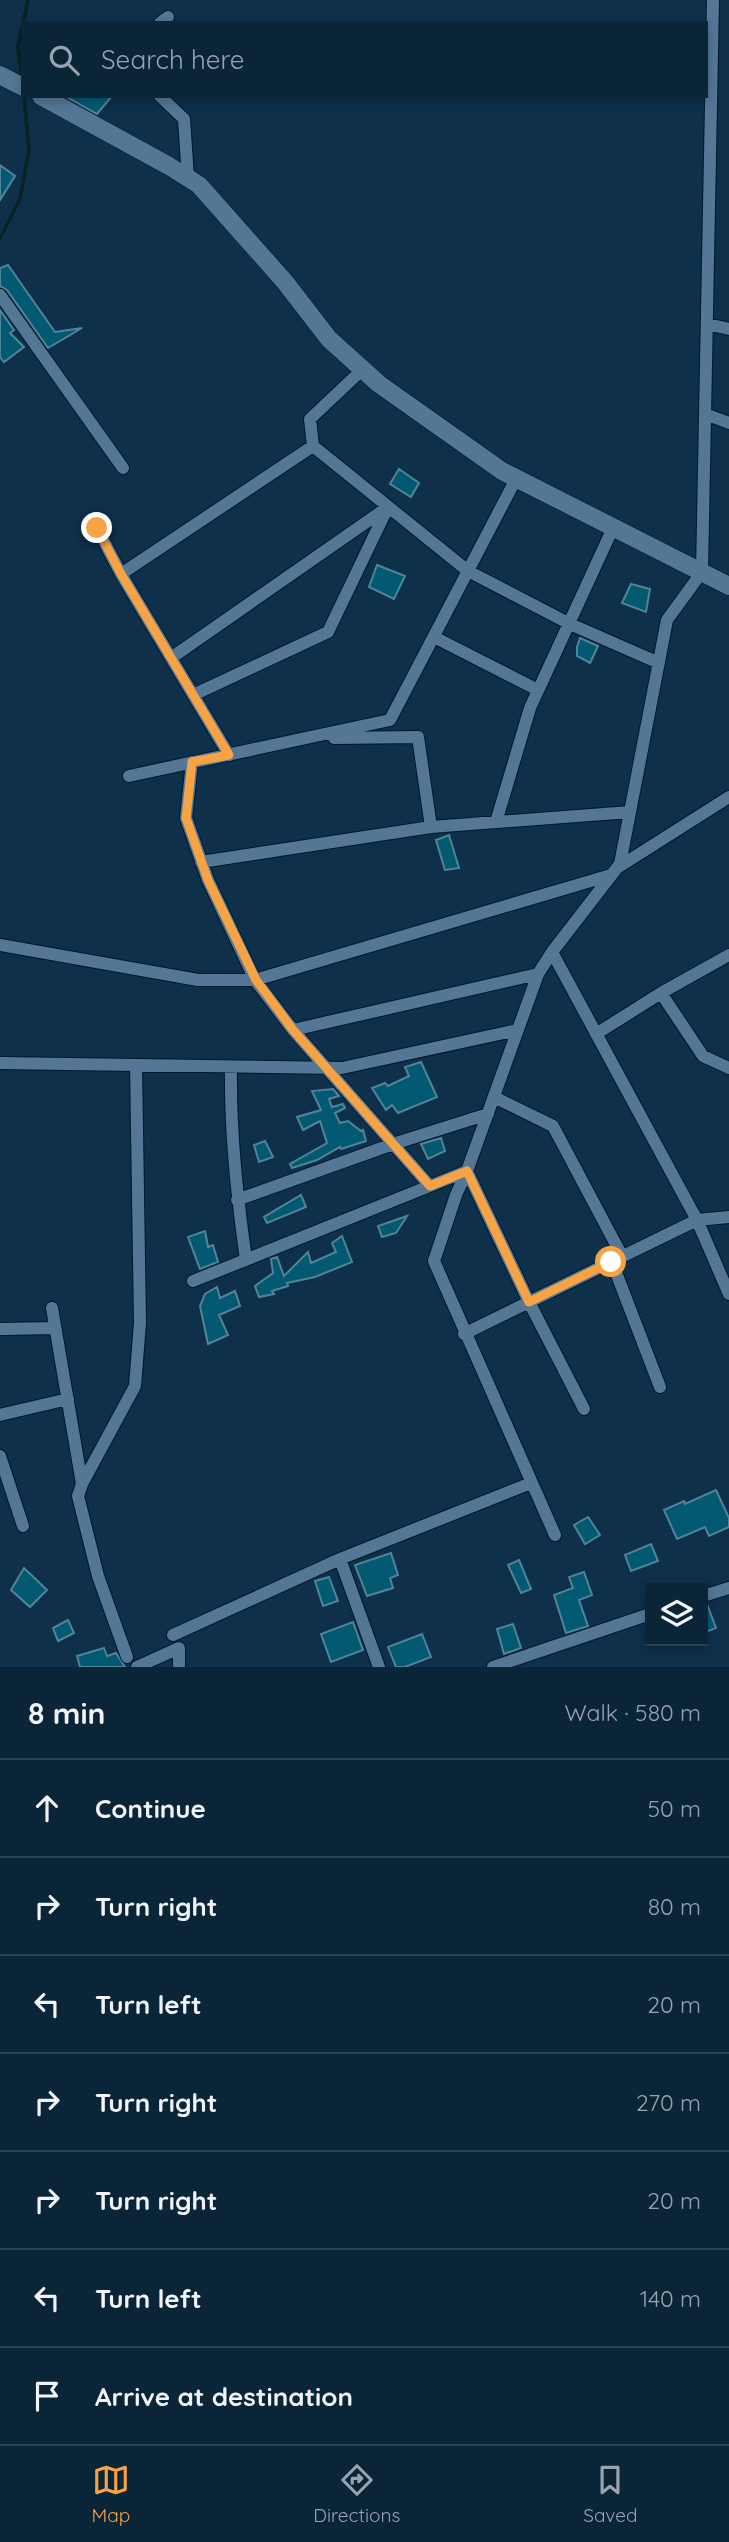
<!DOCTYPE html>
<meta charset="utf-8">
<style>
body{margin:0;font-family:Quicksand,sans-serif;background:#132c40;color:#f1f3f6}
.controls{position:absolute;right:21px;bottom:21px;display:grid;overflow:hidden;border-radius:0px;box-shadow:0 4px 10px #0003}
.controls button{width:63px;height:63px;display:grid;place-items:center;padding:0;border:0;border-bottom:2px solid #2a4153;background:#0a2438;color:#f1f3f6;font:35px sans-serif}
.stop{position:absolute;width:21px;height:21px;margin:-16px;border:5px solid #f5a345;border-radius:50%;background:#fff}
.stop.end{background:#f5a345;border-color:#fff;box-shadow:0 2px 7px #0008}
.list{margin:0;padding:0;list-style:none}
h2{display:flex;justify-content:space-between;align-items:center;height:91px;margin:0;padding:0 28px;font-size:30px}
h2 small{font-size:23px;font-weight:400;color:#99a4ae}
.list li{display:grid;grid-template-columns:46px 1fr auto;gap:21px;align-items:center;box-sizing:border-box;height:98px;padding:0 28px;border-top:2px solid #2a4153}
.list b{display:block;font-size:26px;white-space:nowrap}
.list em{font-size:23px;font-style:normal;color:#99a4ae}
.icon{flex:none;width:38px;height:38px;fill:none;stroke:currentColor;stroke-width:2;stroke-linecap:round;stroke-linejoin:round}
.map{position:relative;flex:none;width:729px;height:1667px;overflow:hidden}
.search{position:absolute;background:#0a2438;box-shadow:0 4px 10px #0003;left:21px;right:21px;top:21px;height:77px;display:flex;align-items:center;gap:18px;box-sizing:border-box;padding:0 24px;border-radius:0px;color:#99a4ae;font-size:26px}
.sheet{height:777px;background:#0a2438}
nav{display:flex;justify-content:space-around;align-items:center;box-sizing:border-box;height:98px;border-top:2px solid #2a4153;background:#0a2438;font-size:19px;color:#99a4ae}
nav a{display:grid;justify-items:center;gap:4px}
nav .on{color:#f5a345}
.map>svg:first-child{display:block}
.lines{fill:none;stroke-linecap:round;stroke-linejoin:round}
.stream{stroke:#082320;stroke-width:3.5}
.building{fill:#045972;stroke:#518498;stroke-width:2}
.street-casing{stroke:#01182b;stroke-width:14}
.secondary-casing{stroke:#01182b;stroke-width:19}
.street{stroke:#547796;stroke-width:12}
.secondary{stroke:#547796;stroke-width:18}
.route{stroke:#f5a345;stroke-width:9}
</style>
<div class="map">
<svg width="729" height="1667" viewBox="0 0 729 1667">
<rect width="100%" height="100%" fill="#0e304b"/>
<g class="lines">
<path class="stream" d="M22,79L18,47L28,0
M0,238L20,199L29,150L24,96"/>
</g>
<path class="building" d="M65,96H112L97,114Z
M0,165L15,176L0,200Z
M8,265L55,332L82,328L48,348L7,290L0,286V268Z
M0,310L14,330L10,333L24,347L4,362L0,357Z
M399,469L419,483L411,497L390,484Z
M377,565L405,576L394,599L369,587Z
M631,584L650,589L646,612L622,603Z
M580,638L598,646L590,663L577,656V647Z
M449,835L459,868L445,870L436,840Z
M421,1062L437,1097L398,1113L392,1105L386,1110L372,1088L385,1083L388,1086L409,1076L405,1067Z
M333,1089L339,1096L329,1099L332,1107L343,1104L345,1108L335,1113L340,1123L348,1121L361,1131L363,1130L366,1141L341,1149L340,1147L317,1160L292,1168L290,1164L327,1143L320,1121L303,1130L297,1117L321,1110L312,1091Z
M441,1138L445,1151L428,1159L421,1144Z
M265,1141L273,1157L259,1162L254,1145Z
M301,1195L306,1207L267,1223L264,1217Z
M407,1216L396,1233L382,1237L378,1226Z
M205,1231L208,1247L213,1245L218,1262L200,1269L188,1237Z
M342,1236L352,1262L315,1277L287,1283L288,1286L272,1291L274,1294L259,1297L255,1286L273,1273L271,1259L277,1257L284,1276L308,1252L311,1263L336,1252L332,1243Z
M217,1287L220,1298L235,1291L240,1306L219,1315L228,1335L208,1344L200,1306L205,1294Z
M716,1490L729,1518V1527L709,1536L705,1527L677,1539L664,1510L684,1501L685,1504Z
M588,1517L600,1535L585,1544L574,1525Z
M651,1544L658,1561L631,1571L625,1555Z
M391,1553L398,1575L390,1578L393,1588L367,1596L355,1565Z
M519,1560L531,1589L521,1593L508,1565Z
M24,1568L47,1590L30,1607L11,1590Z
M584,1572L592,1595L579,1600L588,1626L566,1633L554,1595L573,1588L569,1577Z
M329,1577L338,1601L323,1606L315,1581Z
M707,1604L716,1628L703,1633V1605Z
M68,1620L74,1633L58,1641L53,1628Z
M353,1622L363,1650L331,1662L321,1634Z
M513,1624L521,1648L504,1654L497,1629Z
M422,1634L431,1657L405,1667H396L388,1647Z
M104,1648L107,1656L116,1653L125,1667H80L77,1656Z"/>
<g class="lines">
<defs>
<path id="street" d="M160,23L168,17
M160,96L184,119L188,178
M0,295L123,468
M707,324L729,329
M705,414L729,423
M313,446L468,571L570,624L659,663
M97,528L121,574
M434,637L538,690
M171,658L388,507
M193,695L328,632L388,507
M334,738L418,737L431,827
M229,755L121,574L313,446L310,419L363,369
M192,762L186,818L208,880L255,980L611,875
M129,776L390,720L516,479
M496,822L530,708L613,528
M201,862L431,827L630,812
M617,868L729,797
M0,945L198,980H255L293,1030L538,974
M552,952L697,1220L729,1217
M661,993L729,955
M293,1030L430,1186
M596,1034L661,993L703,1056L729,1068
M0,1063L342,1068L518,1030
M231,1067C230,1132 237,1195 246,1260
M494,1097L553,1126L622,1256
M467,1171L529,1302L697,1220L729,1294
M237,1200L393,1144L488,1114
M612,1262L660,1387
M193,1281L467,1171
M52,1308L82,1484
M0,1329L55,1328
M464,1334L529,1302L584,1409
M0,1415L68,1399
M0,1456L23,1526
M555,1535L434,1261L456,1195L467,1171L538,974L552,952L620,864L667,620L702,572L713,0
M340,1559L379,1667
M703,1596L729,1588
M173,1635L340,1559L531,1483
M127,1657L98,1576L78,1496L82,1484L135,1386L140,1323L136,1065
M137,1667L179,1648V1667
M493,1667L650,1614"/>
<path id="secondary" d="M0,75L23,87
M41,96L169,166L199,185L285,282L329,339L379,384L502,471L729,586"/>
</defs>
<use href="#street" class="street-casing"/>
<use href="#secondary" class="secondary-casing"/>
<use href="#street" class="street"/>
<use href="#secondary" class="secondary"/>
</g>
<g class="lines">
<path class="route" d="M97,528L121,574L229,755L192,762L186,818L208,880L256,980L293,1030L430,1186L467,1171L529,1302L611,1262"/>
</g>
</svg>
<div class="controls">
<button><svg class="icon" aria-label="layers" viewBox="0 0 24 24"><path d="M12 4l9 5-9 5-9-5zM3 14l9 5 9-5"/></svg></button>
</div>
<div class="stop" style="left:611px;top:1262px"></div>
<div class="stop end" style="left:97px;top:528px"></div>
<div class="search"><svg class="icon" aria-label="search" viewBox="0 0 24 24"><circle cx="10" cy="10" r="6"/><path d="M15 15l6 6"/></svg>Search here</div>
</div>
<section class="sheet">
<h2>8 min<small>Walk · 580 m</small></h2>
<ul class="list">
<li><svg class="icon" aria-label="ahead" viewBox="0 0 24 24"><path d="M12 20V5M6 11l6-6 6 6"/></svg><div><b>Continue</b></div><em>50 m</em></li>
<li><svg class="icon" aria-label="right" viewBox="0 0 24 24"><path d="M7 20v-9h11M14 6l5 5-5 5"/></svg><div><b>Turn right</b></div><em>80 m</em></li>
<li><svg class="icon" aria-label="left" viewBox="0 0 24 24"><path d="M17 20v-9H6M10 6l-5 5 5 5"/></svg><div><b>Turn left</b></div><em>20 m</em></li>
<li><svg class="icon" aria-label="right" viewBox="0 0 24 24"><path d="M7 20v-9h11M14 6l5 5-5 5"/></svg><div><b>Turn right</b></div><em>270 m</em></li>
<li><svg class="icon" aria-label="right" viewBox="0 0 24 24"><path d="M7 20v-9h11M14 6l5 5-5 5"/></svg><div><b>Turn right</b></div><em>20 m</em></li>
<li><svg class="icon" aria-label="left" viewBox="0 0 24 24"><path d="M17 20v-9H6M10 6l-5 5 5 5"/></svg><div><b>Turn left</b></div><em>140 m</em></li>
<li><svg class="icon" aria-label="arrive" viewBox="0 0 24 24"><path d="M6 21V4h12l-3 4 3 4H6"/></svg><div><b>Arrive at destination</b></div></li>
</ul>
</section>
<nav>
<a class="on"><svg class="icon" aria-label="map" viewBox="0 0 24 24"><path d="M3 6l6-2 6 2 6-2v14l-6 2-6-2-6 2zM9 4v14M15 6v14"/></svg>Map</a>
<a><svg class="icon" aria-label="directions" viewBox="0 0 24 24"><path d="M12 3l9 9-9 9-9-9zM9 14v-3h6M13 9l2 2-2 2"/></svg>Directions</a>
<a><svg class="icon" aria-label="saved" viewBox="0 0 24 24"><path d="M7 4h10v16l-5-4-5 4z"/></svg>Saved</a>
</nav>
